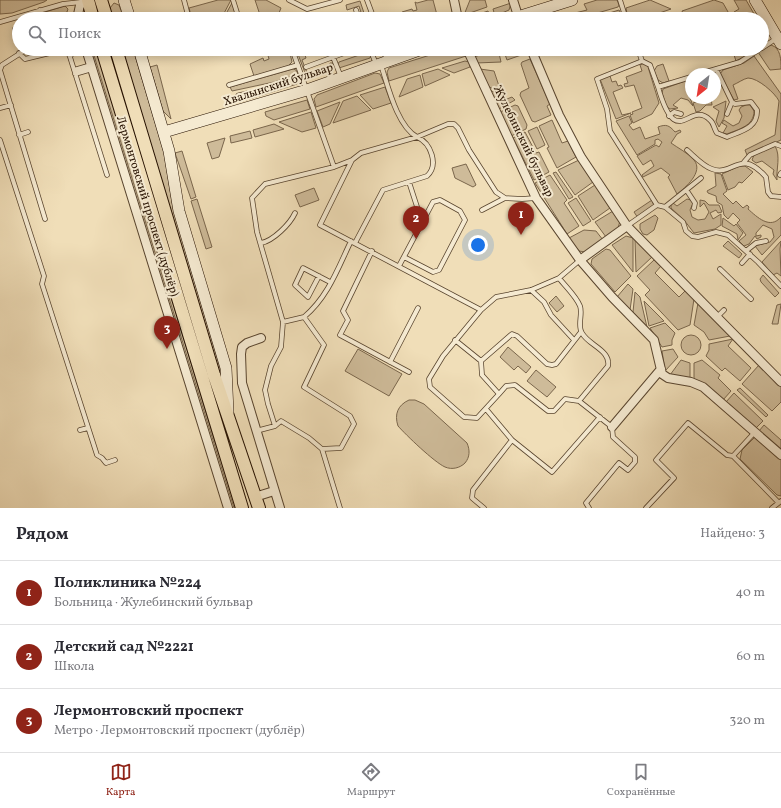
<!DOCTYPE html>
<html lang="ru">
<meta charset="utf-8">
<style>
body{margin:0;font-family:Vollkorn,serif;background:#f7f7f7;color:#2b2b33}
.compass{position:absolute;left:685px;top:68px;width:36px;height:36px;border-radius:50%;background:#fff;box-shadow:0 2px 10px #0003;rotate:210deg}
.you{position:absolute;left:478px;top:245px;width:14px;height:14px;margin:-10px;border:3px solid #fff;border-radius:50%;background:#1a73e8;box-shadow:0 0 0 6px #1a73e833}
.badge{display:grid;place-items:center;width:26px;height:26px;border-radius:50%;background:#8f2418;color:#fff;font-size:13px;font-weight:700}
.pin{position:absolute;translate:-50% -33px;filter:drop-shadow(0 1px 2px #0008)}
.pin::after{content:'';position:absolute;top:21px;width:14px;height:12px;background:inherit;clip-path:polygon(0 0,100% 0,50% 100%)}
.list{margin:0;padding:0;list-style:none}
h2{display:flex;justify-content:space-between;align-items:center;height:52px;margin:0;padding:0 16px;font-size:17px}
h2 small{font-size:13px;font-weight:400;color:#7c7c81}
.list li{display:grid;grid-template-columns:26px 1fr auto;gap:12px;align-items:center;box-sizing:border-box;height:64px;padding:0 16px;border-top:1px solid #e1e1e2}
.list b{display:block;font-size:15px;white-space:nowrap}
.list p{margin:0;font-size:13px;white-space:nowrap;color:#7c7c81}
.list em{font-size:13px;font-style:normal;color:#7c7c81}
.icon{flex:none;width:22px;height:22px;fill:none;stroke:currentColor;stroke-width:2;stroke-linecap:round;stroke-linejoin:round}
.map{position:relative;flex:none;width:781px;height:508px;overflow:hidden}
.search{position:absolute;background:#fff;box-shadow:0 2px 10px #0003;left:12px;right:12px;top:12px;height:44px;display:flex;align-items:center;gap:10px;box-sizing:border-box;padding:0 14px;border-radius:22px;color:#7c7c81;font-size:15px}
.sheet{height:244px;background:#fff}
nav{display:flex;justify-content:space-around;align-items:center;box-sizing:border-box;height:56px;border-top:1px solid #e1e1e2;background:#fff;font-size:11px;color:#7c7c81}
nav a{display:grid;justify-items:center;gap:2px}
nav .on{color:#8f2418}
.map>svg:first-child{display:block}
.green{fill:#cebb99;stroke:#7a664c}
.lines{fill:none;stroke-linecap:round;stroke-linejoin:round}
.lane-casing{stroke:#58442e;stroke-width:5.5}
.street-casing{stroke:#58442e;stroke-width:10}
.secondary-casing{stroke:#261100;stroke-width:12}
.primary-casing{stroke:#261100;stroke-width:14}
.lane{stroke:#f5ead1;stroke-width:4}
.street{stroke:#f5ead1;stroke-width:8}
.secondary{stroke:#f5ead1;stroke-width:11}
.primary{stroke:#f0deb8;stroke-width:12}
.labels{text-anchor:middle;stroke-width:4;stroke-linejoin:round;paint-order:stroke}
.street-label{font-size:12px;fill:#261100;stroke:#f5ead1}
</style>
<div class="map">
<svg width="781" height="508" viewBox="0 0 781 508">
<rect width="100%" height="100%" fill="#f0deb8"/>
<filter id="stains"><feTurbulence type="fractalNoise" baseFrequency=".005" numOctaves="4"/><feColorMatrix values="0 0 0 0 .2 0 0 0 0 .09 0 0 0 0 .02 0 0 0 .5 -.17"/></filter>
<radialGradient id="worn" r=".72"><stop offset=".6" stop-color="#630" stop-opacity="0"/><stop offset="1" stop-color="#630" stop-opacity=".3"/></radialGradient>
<path class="green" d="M0,0H47L44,2L12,13L0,14Z
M218,0H231L221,19H192L189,8Z
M255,0H266L281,8L279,13L259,19H247L260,15Z
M428,0H433L437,15L423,19H399V16L403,15L402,12L412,9L413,11L417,10L415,2L417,3Z
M470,0H485L487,7L464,15Z
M597,0H617L619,5L618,7L577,19L575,13L587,10L584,4Z
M650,0L671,9L642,19H628L626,8Z
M714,0L723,3L732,19H722L716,14L693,19L692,17L685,19L682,11Z
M734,0H746L757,19H738L734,12L739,9Z
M360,1L366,19H363L359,6L347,10L346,5Z
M114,3L119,5L124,19H112L110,8Z
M232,3L237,19H223Z
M511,3L509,10L495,16L493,9Z
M65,6L68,9L67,12L47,19L44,17L45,12Z
M619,10L624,19H590Z
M488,11L490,17L485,19H465Z
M771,45C781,48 781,60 781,69L770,70L758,52Z
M92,49H96L215,442L238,508H234Z
M122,49H133L164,152L173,208L222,374H220Z
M274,49H289L292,62L288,66L254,76L250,64L263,58L264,61L269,59L267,52Z
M296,49H303L306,58L302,60L308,75L329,68L330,63H333L334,68L307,78Z
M449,49H464L466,56L389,81L387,72L389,68Z
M498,49L501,62L476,63L474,57Z
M503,49H528V51L527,53L507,60Z
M732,49H750L752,52L736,61Z
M368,52L371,55L370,58L339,68L338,64L339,62Z
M754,56L781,94V140L747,155L745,150L775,135L779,101C775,93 758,78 748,78C743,79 738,83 733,85L738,99L734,100L720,74L723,70L744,63Z
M530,59L550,104L547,106L551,115L535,122L532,121L520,95L521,92L529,88L521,64L522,62Z
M465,61L469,62L470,67L454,73L442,68Z
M644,63L648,67L659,103L652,114L633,123L630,115L633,114L632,112L642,108L634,85L625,87L624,84L628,83L626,77L642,71L640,65Z
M663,64L669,81L663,83L658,80L654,71L657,66Z
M157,65L171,119L163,111L150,67Z
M293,69L296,70L298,74L274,82L232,91L230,87Z
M438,69L450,75L425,86L422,74Z
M480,69L494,71L501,92L487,86Z
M375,73L380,74L384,83L316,107L314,99L317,95Z
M420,75L423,87L399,97L407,79Z
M610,76L612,82L616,81L618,86L621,85L623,88L613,92L622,115L631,113L616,119L600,79Z
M299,77L300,81L297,84L240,102L236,99V94L238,93L275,85Z
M691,79V95H689L693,106L688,100L681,98L673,105L678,108L670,109L666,106L662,93L663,89Z
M385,87L391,103L373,109L360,95Z
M490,90L507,99L512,97L515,100L499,109Z
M357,96L371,110L333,123L343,101Z
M707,98H711L712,105H706L700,111L696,112L693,103Z
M307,100L310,109L274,120L266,116L265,112Z
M726,101L724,118L719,127L716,121L719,111L713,107Z
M340,102L330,124L323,127L317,111Z
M515,105L518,106L527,125L526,129L511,136L500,112Z
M746,105H750L754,111C754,126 739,129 727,134L723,133L727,126L722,123L724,120L733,126L739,123L742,116L739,110L741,107Z
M311,112L316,128L302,132L279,122Z
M629,116L632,123L629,125L633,130L640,127L645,139L660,134L658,127C666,124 669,125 675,132L680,130L681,132L677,134L671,143C678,148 688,153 694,160C704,172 685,188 677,194L668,177L670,175L661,168L643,177L642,175L654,166L651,160L643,165L637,156L656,145L659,147L662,142L658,139L655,140V144L637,155L616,121Z
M552,120L562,143L568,141L576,157L557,168L547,148L549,147L539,126Z
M274,124L284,129L255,137L253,130Z
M537,127L545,145L537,149L528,131Z
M250,131L252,138L231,143L230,136Z
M525,132L536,153L539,152L549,172L534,180L513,138Z
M225,138L219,157L212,159L207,143Z
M775,146C781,156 776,169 777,180L773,174L774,170L762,161L756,163L752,160L754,155Z
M182,151L196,197L191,199L175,153Z
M579,160L593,182L575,195L558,170Z
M466,164L476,185L473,187L455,178L452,168Z
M739,166H745L753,172L742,183L739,182L735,187L728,190L722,174Z
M556,172L573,197L569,199L553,173Z
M715,173L721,174L727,191L723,194L733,204L736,201L743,208L747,205L749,207L748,209C757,217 770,230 781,217V235L762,255L755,246L770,242L774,237L772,229L763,225L756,233V236L761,235V237L757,239L755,236L749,244L744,246L739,241L746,235L737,223L740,220L733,213L728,219L724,215L722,205L717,202L716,196L708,193L707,191L716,186Z
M550,175L567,200L564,203L579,226L567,234L535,183Z
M595,185L610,208L593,220L578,196Z
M314,188L319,200L300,207L295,195Z
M576,198L591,221L583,226L568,203Z
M197,199L212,247L206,249L191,201Z
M687,199L691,200L693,203L690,210L692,217L698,220L705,219L709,212L704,203L700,207V200L705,201L709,205H719L722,212L718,213L716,210L710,213L713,219L721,214V225L715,229L694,233L684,220L671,208V205L673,203L677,206Z
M652,200L654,206L638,218L634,212Z
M613,211L620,221L618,228L606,237L595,222Z
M655,215L658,218L654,230L647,235L643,234L640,229V224Z
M723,218L734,226L736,224L743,233L738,240L737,234L722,226Z
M584,230L596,231L603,240L585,252L579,251L569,238Z
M626,236L633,238V272L612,245Z
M635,240L652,257L636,272Z
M728,241L742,254L739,258L723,246Z
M781,241L780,249L781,276L777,273L773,275L762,262Z
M606,249L610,250L631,276L615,292L591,264L592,259Z
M654,260L661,266L655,273L679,297L685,291L694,299L690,325L678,330L645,295L650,290L637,276Z
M763,275L779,293L775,297L761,282L760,279Z
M628,284L633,289L630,310L617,297Z
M635,292L640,297L647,327L633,312Z
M556,296L564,306L557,312L549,303Z
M644,301L664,321L649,326Z
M698,303L730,336L709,340L704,332L694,325Z
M781,304L778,324H772L777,305Z
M665,323L675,333L672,340V345L662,347L650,328Z
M681 345a10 10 0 1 1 20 0a10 10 0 1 1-20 0Z
M733,339L728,346L751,368L740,381L725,368L722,371L706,356L709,350V344Z
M508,347L531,367L526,373L518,366L514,370L500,357Z
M358,349L402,374L389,396L345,371Z
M673,349L678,357L665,371L662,351Z
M681,360L690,363V379L670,375Z
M702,360L720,375L718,378L731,391L723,400L694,380V363Z
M759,365L781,387V402L772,411L742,384Z
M536,370L556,387L547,397L527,381Z
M740,388L768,415L766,417L737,390Z
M734,393L763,421L755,429L726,402Z
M409,400H415L424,404L467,443C470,450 470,457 465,463C460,468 452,470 445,467C434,462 406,435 398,426C394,414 398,405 409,400Z
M764,425L781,440V450L759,431Z
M755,437L781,458V496L777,495L740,459L742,450Z"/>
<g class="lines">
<defs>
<path id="lane" d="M184,0L189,19
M233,0L239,19
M289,0L307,9L340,0
M367,0L374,19
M620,0L626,19
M40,10L42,19
M356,10L359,19
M55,19L70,15L76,19
M0,22L63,4L81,2
M15,29L16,31L19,30
M762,48L777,38
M27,49L2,65L0,70L45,219
M74,49L70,57L107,175
M292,49L334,167L352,160L320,225L481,310
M370,49L376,64
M383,49L387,60
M638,49L642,61
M19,53L25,59L58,51L68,52L70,57
M333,57L341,77
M381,65C388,86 397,126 417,137L448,124H454L458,128L469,150L496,192L505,198L522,199L536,198
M306,67L355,49
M74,70L91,65
M75,74L92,69
M699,74L740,62L760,49
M229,85L298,65
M658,87C677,153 689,99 710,120C714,123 714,129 717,133L727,137C741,131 758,128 757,110L751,102L735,104L732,102L716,69
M0,108L11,105
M727,114L732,102
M669,116L674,112L681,114
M19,135L28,132
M0,140L44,276L42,284L97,455L102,458L106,463L115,460
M687,150C695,157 703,166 712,169C734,177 739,147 766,177L768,192L771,196L781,197
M352,160L361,153L417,137C431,143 439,165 427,176L383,190L355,243
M744,162L750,155L775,144L781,146
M780,175L781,173
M409,182L420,216L423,221
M687,191L695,203L694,208
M657,205L665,207L701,178
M665,207L683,222L686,231L692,236L698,237L716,232L728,235L758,262L781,286
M482,210L505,198
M627,226L657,205L610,131L607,109L597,79L642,61L650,65L658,87L691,77
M261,243C273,241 290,224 295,213
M372,251L343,311L348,320L340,335L409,372
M746,251L756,243L766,241
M742,263L750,254
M399,266L433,202L440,200L460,211L465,220L439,270L433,272L404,257
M720,269L751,299
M319,276L308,297L295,285L303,268L330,282
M559,278C565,286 576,296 580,306C583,314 577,326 582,333C588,345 611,350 608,366L579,401
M531,290L544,302L551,315L574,340
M304,317C328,297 338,268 351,241
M717,317L724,310
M283,322L257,232L252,198L265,184L334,167
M455,340L481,361L512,334L517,336L547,364L552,365L556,364L581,332
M481,361L482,375L499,394L477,418L464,417L430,387L429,379L443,356L481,310L496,297L531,290L559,278L580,260
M390,362L418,308
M499,394L506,386L515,385L548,411H554L565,399L579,401L612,427L613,437L635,457V462L628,470L619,463L586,503L589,508
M486,409L512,440L552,472L600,417
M275,426L281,421L309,438L322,449L340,508
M80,430L88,428
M256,431L275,426L268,404L265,390L271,366L281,347L283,322L304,317L324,345L304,387L350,416L354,424L341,448L322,449
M733,456L778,502
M484,508L472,498L473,490L512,440
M646,508L674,478L656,460L688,423L727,455L733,456L754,433
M772,508L781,501"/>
<path id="street" d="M454,0L458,19
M513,0L519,19
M77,19L80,5L88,0
M86,49L228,508
M467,49L536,198L580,260L612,297L654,340L662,374L668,378L691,382L703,387L781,455
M531,49L559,115L581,157L627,226L781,382
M580,260L627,226
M261,338L247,343L242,347L241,354L242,383L280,508
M612,427L661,369
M255,497L274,491"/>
<path id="secondary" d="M124,0L130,19
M755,0L781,44
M511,19L572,0
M139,49L169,151L179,211L226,368L228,412
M164,132L307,90L422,49"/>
<path id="primary" d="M88,0L93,19
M101,0L107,19
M102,49L242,508
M116,49L214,375L259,508"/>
</defs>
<use href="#lane" class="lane-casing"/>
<use href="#street" class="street-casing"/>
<use href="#secondary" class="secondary-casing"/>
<use href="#primary" class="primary-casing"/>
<use href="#lane" class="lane"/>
<use href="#street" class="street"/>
<use href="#secondary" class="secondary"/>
<use href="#primary" class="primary"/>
</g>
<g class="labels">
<g class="street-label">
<text transform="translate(278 84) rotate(-18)" y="4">Хвалынский бульвар</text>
<text transform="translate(524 141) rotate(64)" y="4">Жулебинский бульвар</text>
<text transform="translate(148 206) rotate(73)" y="4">Лермонтовский проспект (дублёр)</text>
</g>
</g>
<rect width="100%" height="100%" filter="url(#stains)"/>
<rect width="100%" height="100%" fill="url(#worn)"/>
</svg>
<svg class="compass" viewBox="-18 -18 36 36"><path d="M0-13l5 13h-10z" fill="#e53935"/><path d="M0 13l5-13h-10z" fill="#7c7c81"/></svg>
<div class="you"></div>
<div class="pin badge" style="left:521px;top:235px">1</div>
<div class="pin badge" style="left:416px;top:239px">2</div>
<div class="pin badge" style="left:167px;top:349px">3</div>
<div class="search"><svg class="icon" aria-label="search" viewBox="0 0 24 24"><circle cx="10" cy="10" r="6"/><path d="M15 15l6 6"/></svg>Поиск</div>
</div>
<section class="sheet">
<h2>Рядом<small>Найдено: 3</small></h2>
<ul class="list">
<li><span class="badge">1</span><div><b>Поликлиника №224</b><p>Больница · Жулебинский бульвар</p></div><em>40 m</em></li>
<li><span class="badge">2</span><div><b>Детский сад №2221</b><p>Школа</p></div><em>60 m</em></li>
<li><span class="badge">3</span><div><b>Лермонтовский проспект</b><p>Метро · Лермонтовский проспект (дублёр)</p></div><em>320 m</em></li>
</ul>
</section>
<nav>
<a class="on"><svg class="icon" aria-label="map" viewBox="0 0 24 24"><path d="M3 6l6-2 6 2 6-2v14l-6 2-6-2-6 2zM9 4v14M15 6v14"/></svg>Карта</a>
<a><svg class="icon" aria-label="directions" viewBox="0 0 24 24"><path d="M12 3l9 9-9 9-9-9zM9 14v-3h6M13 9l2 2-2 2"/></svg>Маршрут</a>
<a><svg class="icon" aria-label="saved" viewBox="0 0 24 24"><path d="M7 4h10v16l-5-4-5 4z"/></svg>Сохранённые</a>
</nav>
